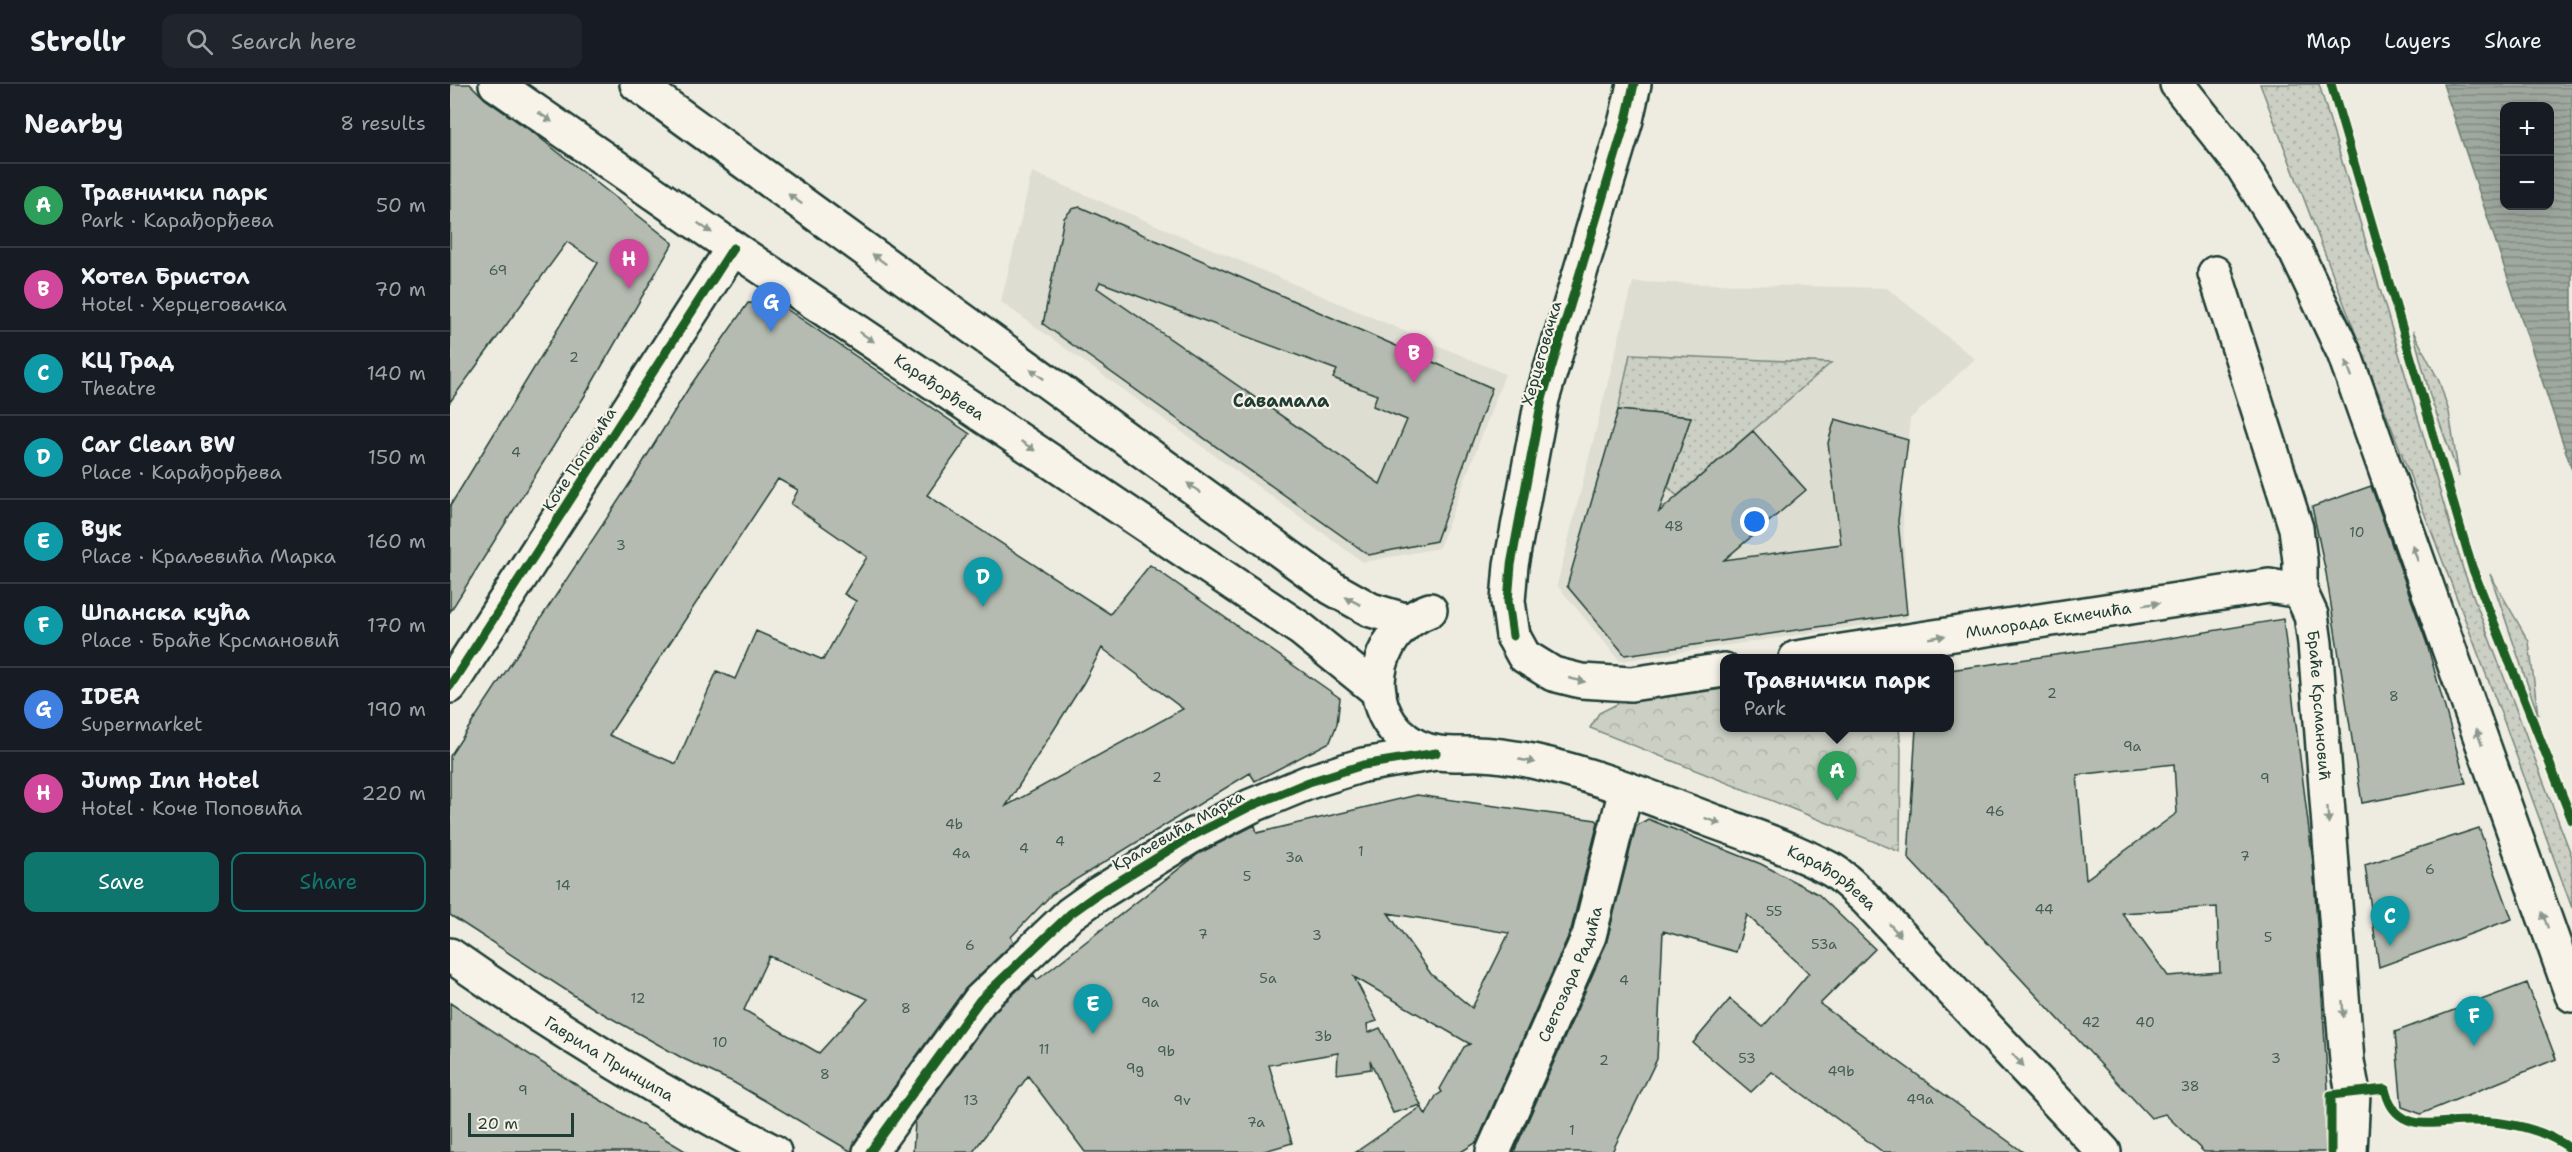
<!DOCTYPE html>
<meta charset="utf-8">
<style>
body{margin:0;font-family:"Shantell Sans",sans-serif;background:#20242c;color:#f1f3f6}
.controls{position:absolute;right:18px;top:18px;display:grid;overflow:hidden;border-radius:12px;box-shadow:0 6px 24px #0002}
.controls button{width:54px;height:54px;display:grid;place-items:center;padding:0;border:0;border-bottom:2px solid #363941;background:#171b24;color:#f1f3f6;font:30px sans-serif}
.scale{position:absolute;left:18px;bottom:15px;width:106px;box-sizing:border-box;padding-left:6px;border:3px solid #1f3d34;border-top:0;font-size:16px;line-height:21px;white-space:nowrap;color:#1f3d34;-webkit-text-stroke:4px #f7f3e8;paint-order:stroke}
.you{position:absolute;left:1305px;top:438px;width:21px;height:21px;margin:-15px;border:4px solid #fff;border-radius:50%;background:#1a73e8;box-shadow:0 0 0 9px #1a73e833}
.badge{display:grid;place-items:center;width:39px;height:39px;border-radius:50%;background:#0f766e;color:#fff;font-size:20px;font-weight:700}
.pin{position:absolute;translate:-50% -50px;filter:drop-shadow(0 2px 3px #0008)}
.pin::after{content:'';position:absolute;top:32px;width:21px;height:18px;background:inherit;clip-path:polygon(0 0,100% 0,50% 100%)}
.popup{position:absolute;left:1270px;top:570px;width:234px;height:78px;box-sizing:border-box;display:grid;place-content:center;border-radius:12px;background:#171b24;filter:drop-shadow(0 2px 4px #0005);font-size:20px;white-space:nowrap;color:#9ea1a6}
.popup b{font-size:22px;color:#f1f3f6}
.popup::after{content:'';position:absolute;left:50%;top:100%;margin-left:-12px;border:12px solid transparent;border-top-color:#171b24}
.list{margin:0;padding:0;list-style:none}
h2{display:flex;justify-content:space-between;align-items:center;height:78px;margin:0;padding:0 24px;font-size:26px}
h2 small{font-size:20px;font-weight:400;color:#9ea1a6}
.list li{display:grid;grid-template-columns:39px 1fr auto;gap:18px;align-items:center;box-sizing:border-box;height:84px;padding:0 24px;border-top:2px solid #363941}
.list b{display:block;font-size:22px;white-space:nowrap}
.list p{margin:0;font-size:20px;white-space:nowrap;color:#9ea1a6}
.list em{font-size:20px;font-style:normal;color:#9ea1a6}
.actions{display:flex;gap:12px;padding:18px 24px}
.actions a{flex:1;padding:14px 0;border:2px solid #0f766e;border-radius:12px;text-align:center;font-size:21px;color:#0f766e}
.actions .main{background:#0f766e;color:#fff}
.icon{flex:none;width:33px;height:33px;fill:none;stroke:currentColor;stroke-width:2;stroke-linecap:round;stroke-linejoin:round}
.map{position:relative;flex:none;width:2122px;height:1068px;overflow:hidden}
header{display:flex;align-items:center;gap:36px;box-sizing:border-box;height:84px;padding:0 30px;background:#171b24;border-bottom:2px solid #363941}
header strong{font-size:28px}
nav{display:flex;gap:33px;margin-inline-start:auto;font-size:21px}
.search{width:420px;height:54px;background:#20242c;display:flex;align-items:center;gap:15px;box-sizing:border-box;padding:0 21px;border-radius:12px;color:#9ea1a6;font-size:22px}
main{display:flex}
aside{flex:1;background:#171b24}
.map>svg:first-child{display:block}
.built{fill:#ddddd2}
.grass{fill:url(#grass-dots);stroke:#76867c;stroke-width:1.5}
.forest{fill:url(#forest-crowns);stroke:#76867c;stroke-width:1.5}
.water{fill:url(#water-rules);stroke:#6c7e74;stroke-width:1.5;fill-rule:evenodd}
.building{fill:#b5bbb0;stroke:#1f3d34;stroke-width:1.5;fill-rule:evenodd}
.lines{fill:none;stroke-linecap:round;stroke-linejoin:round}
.minor-casing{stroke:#1f3d34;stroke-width:38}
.major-casing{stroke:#1f3d34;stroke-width:38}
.minor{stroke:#f7f3e8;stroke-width:33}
.major{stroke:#f7f3e8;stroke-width:33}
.cycleway-casing{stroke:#f7f3e8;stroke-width:13}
.cycleway{stroke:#1b5e20;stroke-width:9}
.oneway{fill:#8b988e}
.labels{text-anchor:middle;stroke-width:4.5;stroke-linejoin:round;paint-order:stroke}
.number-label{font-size:14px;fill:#445c53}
.street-label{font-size:16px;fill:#1f3d34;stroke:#f7f3e8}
.neighbourhood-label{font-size:18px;font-weight:bold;fill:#1f3d34;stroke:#f7f3e8}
</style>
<header>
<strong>Strollr</strong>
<div class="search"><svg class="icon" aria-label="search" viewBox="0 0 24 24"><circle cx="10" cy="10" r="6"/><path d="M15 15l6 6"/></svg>Search here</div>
<nav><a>Map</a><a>Layers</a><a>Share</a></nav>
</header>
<main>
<aside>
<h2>Nearby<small>8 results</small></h2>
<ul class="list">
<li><span class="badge" style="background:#2e9e5b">A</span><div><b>Травнички парк</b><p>Park · Карађорђева</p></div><em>50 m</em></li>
<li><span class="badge" style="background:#d1479c">B</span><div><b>Хотел Бристол</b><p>Hotel · Херцеговачка</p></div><em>70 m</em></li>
<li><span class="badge" style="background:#0f9aa8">C</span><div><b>КЦ Град</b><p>Theatre</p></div><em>140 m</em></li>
<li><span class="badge" style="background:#0f9aa8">D</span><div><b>Car Clean BW</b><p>Place · Карађорђева</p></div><em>150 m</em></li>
<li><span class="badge" style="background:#0f9aa8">E</span><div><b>Вук</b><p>Place · Краљевића Марка</p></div><em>160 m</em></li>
<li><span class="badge" style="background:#0f9aa8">F</span><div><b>Шпанска кућа</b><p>Place · Браће Крсмановић</p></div><em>170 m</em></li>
<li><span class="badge" style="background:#3f7fe0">G</span><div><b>IDEA</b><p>Supermarket</p></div><em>190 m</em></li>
<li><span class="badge" style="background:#d1479c">H</span><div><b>Jump Inn Hotel</b><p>Hotel · Коче Поповића</p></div><em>220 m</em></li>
</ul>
<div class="actions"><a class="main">Save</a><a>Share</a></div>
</aside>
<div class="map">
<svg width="2122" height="1068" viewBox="0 0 2122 1068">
<defs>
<pattern id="grass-dots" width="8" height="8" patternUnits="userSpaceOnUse" patternTransform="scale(1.5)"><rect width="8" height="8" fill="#cccfc4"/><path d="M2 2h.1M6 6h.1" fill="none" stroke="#afb3a9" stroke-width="1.8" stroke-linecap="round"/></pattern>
<pattern id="forest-crowns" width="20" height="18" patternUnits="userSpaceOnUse" patternTransform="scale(1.5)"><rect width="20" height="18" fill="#cccfc4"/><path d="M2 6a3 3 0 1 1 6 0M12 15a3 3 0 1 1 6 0" fill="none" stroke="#afb3a9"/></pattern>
<pattern id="water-rules" width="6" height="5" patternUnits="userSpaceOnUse" patternTransform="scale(1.5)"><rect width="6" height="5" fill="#9fa99f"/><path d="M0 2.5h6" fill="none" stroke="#818b82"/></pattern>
</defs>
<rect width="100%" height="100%" fill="#eeece1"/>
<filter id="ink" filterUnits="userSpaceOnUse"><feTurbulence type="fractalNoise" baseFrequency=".0167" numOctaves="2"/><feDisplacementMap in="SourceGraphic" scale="12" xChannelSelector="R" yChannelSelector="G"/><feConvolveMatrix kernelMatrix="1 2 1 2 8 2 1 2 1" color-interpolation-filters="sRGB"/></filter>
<g filter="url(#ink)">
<path class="built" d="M582,88L1055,290L989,464L913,478L551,218Z
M1183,198L1437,204L1525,275L1460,335L1452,405L1457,535L1170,577L1107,501Z"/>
<path class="grass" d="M1810,0H1869L2013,485L2122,773V824L2052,632Z
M1963,247L1989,297L1999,328L2009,393L1980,312Z
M1180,270L1381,279L1227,412L1218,403L1241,333L1168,326Z
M2040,490L2079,558L2088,631Z"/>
<path class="forest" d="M1274,605V644H1449L1451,666L1450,768L1140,644L1149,629L1169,619Z"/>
<path class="water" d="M1993,0H2122V386ZM2054,22H2100V122H2054Z"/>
<path class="building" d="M0,0H20L35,15L85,50L223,159L134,313L0,528V422L148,179L117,158L0,318Z
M630,123L1042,304L986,457L919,471L593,240L614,134L622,125ZM650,198L887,286L883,294L927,311L923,322L957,336L930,400L647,204Z
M298,219L329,220L520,350L477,411L660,530L700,481L890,614L887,640L880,658L805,697L800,689L602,810L561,853L564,858L515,905L405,1057L402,1068L283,998L234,975L145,925L0,831V672L182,396L238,305ZM328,395L348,406L341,420L417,473L394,510L406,517L373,576L306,547L285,595L267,587L226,680L159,651ZM652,564L733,625L556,722L634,598ZM319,872L418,915L369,969L294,926Z
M1168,326L1241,333L1209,428L1303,347L1356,406L1274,476L1391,460L1378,359L1385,335L1458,356L1448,437L1457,530L1175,571L1117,502Z
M1921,402L1977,560L2016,699L1912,719L1876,489L1862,423Z
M1833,535L1863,779L1878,1004L1875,1068H1754L1715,1030L1701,1034L1458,774L1466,644H1500V586L1696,558ZM1724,680L1727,729L1636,795L1627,691ZM1767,823L1770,888L1718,892L1672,829Z
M967,711L1146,736L1148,738L1121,846L1027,1058L1011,1068H906L971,1023L976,1031L986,1012L992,1008L990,1005L1014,963L1020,960L904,893L927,937L917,940L918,949L930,944L971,1021L943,1029L920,976L921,985L887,990L888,969L819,981L842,1059L811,1068H635L578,992L523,1068H463L465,1038L544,928L584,891L587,896L748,770L805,741L807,749ZM938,829L1059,849L1022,924L981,890Z
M1198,735L1311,780L1368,810L1425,865L1370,920L1573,1068H1433L1322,988L1301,1008L1243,959L1280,915L1313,943L1359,889L1297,831L1286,868L1213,847L1207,975L1162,1068H1064L1156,860L1186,742Z
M2029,744L2062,835L1929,883L1915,781Z
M2077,899L2106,975L1971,1030L1952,1023L1945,948Z
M0,919L142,1011L237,1068H0Z"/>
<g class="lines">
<defs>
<g id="minor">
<path d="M1765,189L1846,444L1850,477V507"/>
<path d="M1063,552L1058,517L1061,481L1092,315L1176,36L1184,0"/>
<path d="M0,602L283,164"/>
<path id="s1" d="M0,871C103,943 212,1010 324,1068"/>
<path d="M420,1068L530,916L620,830L648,810L742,752L801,722L859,698L913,681L986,669"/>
<path id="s2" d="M1043,1068L1139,852L1176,705"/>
</g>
<g id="major">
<path id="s3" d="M46,0L283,164L851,545L929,608"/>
<path d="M187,0L882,504L921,526L958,537"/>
<path d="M1727,0L1793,83L1846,168L1894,269L2122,911"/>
<path id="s4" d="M980,526C921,547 907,631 966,662C984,671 1000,670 1019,670C1040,669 1062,673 1082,677C1143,690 1202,714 1260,736C1301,751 1343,765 1382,786C1394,793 1406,806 1416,815L1654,1068"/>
<path d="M1063,552L1074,572L1103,590L1131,597L1181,600L1274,586"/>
<path id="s5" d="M1346,574L1819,502L1850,507L1861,531L1865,559L1897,977L1903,1009L1900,1068"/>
</g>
</defs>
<use href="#minor" class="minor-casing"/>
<use href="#major" class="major-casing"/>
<use href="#minor" class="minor"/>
<use href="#major" class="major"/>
<defs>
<path id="cycleway" d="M1881,0L2022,483L2122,736
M1063,552L1058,517L1061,481L1092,315L1176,36L1184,0
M0,602L283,164
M420,1068L530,916L620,830L648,810L742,752L801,722L859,698L913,681L986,669
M1881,1068V1011L1935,1005C1938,1017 1942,1027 1954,1034C1970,1044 1999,1037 2017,1037C2052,1036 2094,1044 2122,1066"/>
</defs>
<use href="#cycleway" class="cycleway-casing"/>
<use href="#cycleway" class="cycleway"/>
</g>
<defs><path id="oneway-solid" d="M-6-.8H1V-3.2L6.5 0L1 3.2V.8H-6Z" transform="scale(1.5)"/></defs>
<g class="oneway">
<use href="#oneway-solid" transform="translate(95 33) rotate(34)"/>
<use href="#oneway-solid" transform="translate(345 115) rotate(-144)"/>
<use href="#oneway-solid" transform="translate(255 144) rotate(35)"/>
<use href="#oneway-solid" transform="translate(429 175) rotate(-144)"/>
<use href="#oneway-solid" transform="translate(417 253) rotate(34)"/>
<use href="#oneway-solid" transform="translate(1899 285) rotate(-110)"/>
<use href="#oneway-solid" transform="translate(587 290) rotate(-144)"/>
<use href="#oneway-solid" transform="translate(578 362) rotate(34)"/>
<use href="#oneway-solid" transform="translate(744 404) rotate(-144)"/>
<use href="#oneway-solid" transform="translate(1965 469) rotate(-109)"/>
<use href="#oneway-solid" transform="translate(903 517) rotate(-153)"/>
<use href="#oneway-solid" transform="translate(1701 520) rotate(-9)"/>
<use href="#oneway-solid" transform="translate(1487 553) rotate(-9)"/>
<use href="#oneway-solid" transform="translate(1127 596) rotate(13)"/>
<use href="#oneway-solid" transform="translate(2029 653) rotate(-109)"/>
<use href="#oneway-solid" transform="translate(1077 677) rotate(11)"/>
<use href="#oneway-solid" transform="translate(1878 731) rotate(86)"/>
<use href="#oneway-solid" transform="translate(1263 737) rotate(21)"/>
<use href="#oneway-solid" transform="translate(2095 836) rotate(-110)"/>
<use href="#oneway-solid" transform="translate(1445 846) rotate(47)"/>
<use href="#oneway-solid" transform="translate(1893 925) rotate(86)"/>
<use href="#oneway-solid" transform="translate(1568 976) rotate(47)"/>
</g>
</g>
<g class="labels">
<g class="number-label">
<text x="48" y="191">69</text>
<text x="124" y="278">2</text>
<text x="66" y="373">4</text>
<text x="1224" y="447">48</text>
<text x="1907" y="453">10</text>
<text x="171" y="466">3</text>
<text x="1602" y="614">2</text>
<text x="1944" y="617">8</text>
<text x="1682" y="667">9a</text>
<text x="707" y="698">2</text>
<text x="1815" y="699">9</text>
<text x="1545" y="732">46</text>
<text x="504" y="745">4b</text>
<text x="610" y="762">4</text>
<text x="574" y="769">4</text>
<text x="911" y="772">1</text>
<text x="511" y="774">4a</text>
<text x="1795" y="777">7</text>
<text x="844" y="778">3a</text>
<text x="1980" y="790">6</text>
<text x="797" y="797">5</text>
<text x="113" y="806">14</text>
<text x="1594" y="830">44</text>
<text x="1324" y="832">55</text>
<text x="753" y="855">7</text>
<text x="867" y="856">3</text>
<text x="1818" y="858">5</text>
<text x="1374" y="865">53a</text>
<text x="520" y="866">6</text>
<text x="818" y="899">5a</text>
<text x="1174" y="901">4</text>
<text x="188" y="919">12</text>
<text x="700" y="923">9a</text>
<text x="456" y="929">8</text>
<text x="1641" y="943">42</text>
<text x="1695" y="943">40</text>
<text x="873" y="957">3b</text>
<text x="270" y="963">10</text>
<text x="594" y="970">11</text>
<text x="716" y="972">9b</text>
<text x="1297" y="979">53</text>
<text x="1826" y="979">3</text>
<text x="1154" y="981">2</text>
<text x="685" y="989">9g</text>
<text x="1391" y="992">49b</text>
<text x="375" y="995">8</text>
<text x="1740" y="1007">38</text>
<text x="73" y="1011">9</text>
<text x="1470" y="1020">49a</text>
<text x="521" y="1021">13</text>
<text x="732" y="1021">9v</text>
<text x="806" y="1043">7a</text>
<text x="1122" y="1051">1</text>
</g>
<g class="street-label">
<text transform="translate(1091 269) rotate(-74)" y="6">Херцеговачка</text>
<text dy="6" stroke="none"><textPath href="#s3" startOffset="537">Карађорђева</textPath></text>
<text transform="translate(129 375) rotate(-57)" y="6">Коче Поповића</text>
<text dy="6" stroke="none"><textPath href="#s5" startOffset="255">Милорада Екмечића</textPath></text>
<text dy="6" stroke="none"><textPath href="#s5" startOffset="627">Браће Крсмановић</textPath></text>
<text transform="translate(728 746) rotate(-29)" y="6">Краљевића Марка</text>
<text dy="6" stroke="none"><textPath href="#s4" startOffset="614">Карађорђева</textPath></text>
<text dy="6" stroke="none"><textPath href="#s2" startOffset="194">Светозара Радића</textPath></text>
<text dy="6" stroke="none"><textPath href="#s1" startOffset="190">Гаврила Принципа</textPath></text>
</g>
<g class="neighbourhood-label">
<text x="831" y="323">Савамала</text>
</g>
</g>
</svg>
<div class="controls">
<button>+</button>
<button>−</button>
</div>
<div class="scale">20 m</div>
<div class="you"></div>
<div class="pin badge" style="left:1387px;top:717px;background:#2e9e5b">A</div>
<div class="popup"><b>Травнички парк</b>Park</div>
<div class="pin badge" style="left:964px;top:299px;background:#d1479c">B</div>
<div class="pin badge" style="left:1940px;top:862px;background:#0f9aa8">C</div>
<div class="pin badge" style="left:533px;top:523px;background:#0f9aa8">D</div>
<div class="pin badge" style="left:643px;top:950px;background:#0f9aa8">E</div>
<div class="pin badge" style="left:2024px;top:962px;background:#0f9aa8">F</div>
<div class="pin badge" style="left:321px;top:248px;background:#3f7fe0">G</div>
<div class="pin badge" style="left:179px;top:205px;background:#d1479c">H</div>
</div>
</main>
